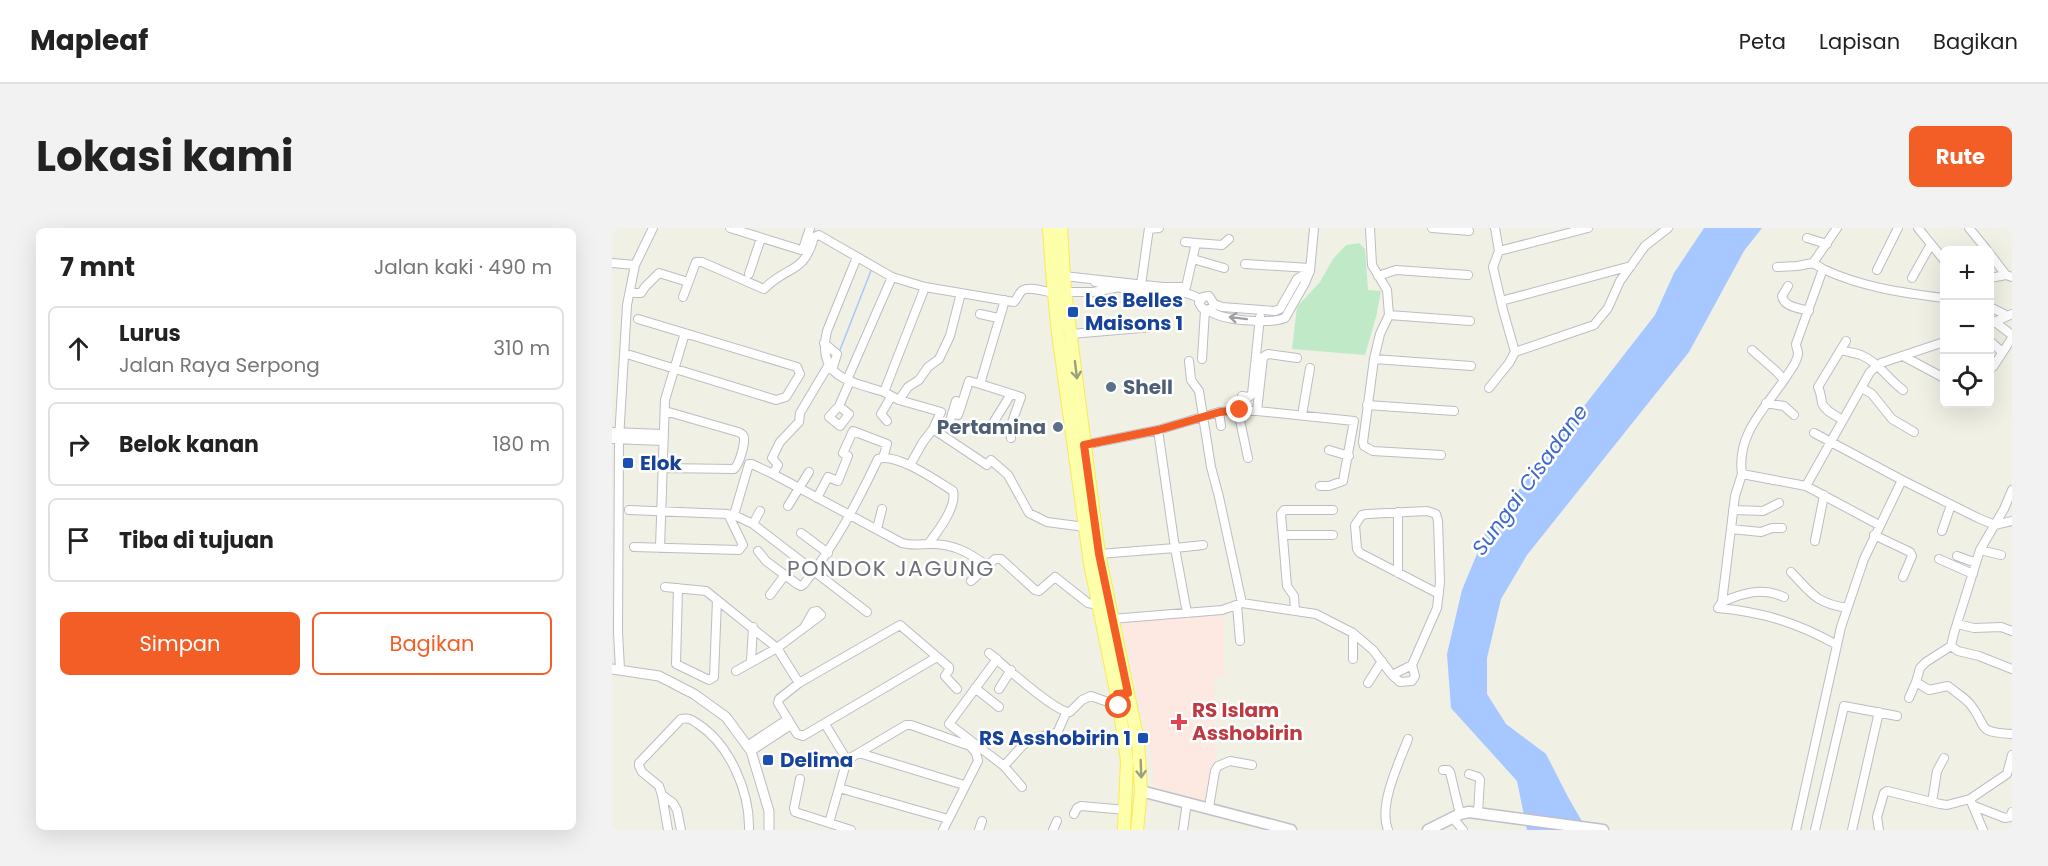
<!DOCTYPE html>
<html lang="id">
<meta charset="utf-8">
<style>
body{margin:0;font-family:Poppins,sans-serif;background:#f2f2f2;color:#222}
.controls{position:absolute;right:18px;top:18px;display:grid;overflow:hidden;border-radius:9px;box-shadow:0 6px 24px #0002}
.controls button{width:54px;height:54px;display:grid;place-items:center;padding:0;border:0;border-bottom:2px solid #e0e0e0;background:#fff;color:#222;font:30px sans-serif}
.stop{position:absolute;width:18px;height:18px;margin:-14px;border:4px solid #f35e27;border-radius:50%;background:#fff}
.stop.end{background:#f35e27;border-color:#fff;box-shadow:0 2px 6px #0008}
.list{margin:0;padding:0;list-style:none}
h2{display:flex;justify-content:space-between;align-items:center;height:78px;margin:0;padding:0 24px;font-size:26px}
h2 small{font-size:20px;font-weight:400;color:#767676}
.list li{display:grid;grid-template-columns:39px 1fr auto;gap:18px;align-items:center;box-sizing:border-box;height:84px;margin:0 12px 12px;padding:0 12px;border:2px solid #e0e0e0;border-radius:9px}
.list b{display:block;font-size:22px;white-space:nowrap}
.list p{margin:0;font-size:20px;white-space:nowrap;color:#767676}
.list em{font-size:20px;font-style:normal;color:#767676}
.actions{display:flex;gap:12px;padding:18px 24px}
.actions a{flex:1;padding:14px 0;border:2px solid #f35e27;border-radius:9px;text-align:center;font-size:21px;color:#f35e27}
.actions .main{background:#f35e27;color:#fff}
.icon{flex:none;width:33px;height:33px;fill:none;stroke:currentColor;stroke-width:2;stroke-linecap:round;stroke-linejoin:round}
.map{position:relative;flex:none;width:1400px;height:602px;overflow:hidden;border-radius:9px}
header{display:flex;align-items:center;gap:36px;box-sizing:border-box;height:84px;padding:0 30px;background:#fff;border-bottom:2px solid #e0e0e0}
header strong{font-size:28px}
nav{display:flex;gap:33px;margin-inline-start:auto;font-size:21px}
.intro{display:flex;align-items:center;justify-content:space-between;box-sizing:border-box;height:144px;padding:0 36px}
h1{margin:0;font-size:42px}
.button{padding:15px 27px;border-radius:9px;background:#f35e27;color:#fff;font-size:21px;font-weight:700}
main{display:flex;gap:36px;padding:0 36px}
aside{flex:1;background:#fff;border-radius:9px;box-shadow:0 6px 24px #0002}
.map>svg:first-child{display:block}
.medical{fill:#fde9e1}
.green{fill:#c0e9c8}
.water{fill:#a6c7ff}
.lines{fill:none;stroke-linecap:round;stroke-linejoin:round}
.stream{stroke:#a6c7ff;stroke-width:1.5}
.minor-casing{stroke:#bcbdc4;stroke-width:10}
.tertiary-casing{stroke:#bcbdc4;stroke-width:11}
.secondary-casing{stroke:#bfc1c9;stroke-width:13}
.primary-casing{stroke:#faeb54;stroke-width:14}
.minor{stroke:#fff;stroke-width:8}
.tertiary{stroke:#fff;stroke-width:9}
.secondary{stroke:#fff;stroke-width:10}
.primary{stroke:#fdffab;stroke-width:12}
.oneway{stroke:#9e9fa3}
.oneway2{stroke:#9d9f82}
.route{stroke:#f35e27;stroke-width:8}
.transit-dot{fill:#1a4fb4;stroke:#fff;stroke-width:2}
.service-dot{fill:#5c6f8a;stroke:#fff;stroke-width:2}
.health-dot{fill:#e0444e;stroke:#fff;stroke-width:2}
.labels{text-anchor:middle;stroke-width:5;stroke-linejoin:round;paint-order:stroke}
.transit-label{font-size:20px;font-weight:bold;fill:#164399;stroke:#fff;text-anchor:start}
.service-label{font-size:20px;font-weight:bold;fill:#4e5e75;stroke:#fff;text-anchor:start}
.health-label{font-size:20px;font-weight:bold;fill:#be3a42;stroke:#fff;text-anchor:start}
.water-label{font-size:21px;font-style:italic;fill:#4069cb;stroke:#fff}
.quarter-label{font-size:22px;letter-spacing:1.5px;fill:#6e7178;stroke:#fff}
</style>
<header>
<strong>Mapleaf</strong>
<nav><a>Peta</a><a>Lapisan</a><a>Bagikan</a></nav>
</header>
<div class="intro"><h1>Lokasi kami</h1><a class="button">Rute</a></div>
<main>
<aside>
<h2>7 mnt<small>Jalan kaki · 490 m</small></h2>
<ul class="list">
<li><svg class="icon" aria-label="ahead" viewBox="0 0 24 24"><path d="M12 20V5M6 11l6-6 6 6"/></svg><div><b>Lurus</b><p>Jalan Raya Serpong</p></div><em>310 m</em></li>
<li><svg class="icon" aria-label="right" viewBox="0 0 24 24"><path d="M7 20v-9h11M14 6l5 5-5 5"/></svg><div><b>Belok kanan</b></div><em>180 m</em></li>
<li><svg class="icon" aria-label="arrive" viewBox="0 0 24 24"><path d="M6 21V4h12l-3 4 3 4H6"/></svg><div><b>Tiba di tujuan</b></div></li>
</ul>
<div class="actions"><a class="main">Simpan</a><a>Bagikan</a></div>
</aside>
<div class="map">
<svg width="1400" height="602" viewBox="0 0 1400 602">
<rect width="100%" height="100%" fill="#f0f0e5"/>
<path class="medical" d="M612,385V448L602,450L604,526L598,574L542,559L541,535L510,393Z"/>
<path class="green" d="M747,15L753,21L756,62L769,63L764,89L753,127L680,121L685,79L708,54L721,31L734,17Z"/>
<path class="water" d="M1092,0H1150L1132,23L1077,124L915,327L889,371L875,430V466L894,496L934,526L956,569L975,602H915L905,553L839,480L835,426L850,362L874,304L1043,87L1062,45Z"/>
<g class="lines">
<path class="stream" d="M228,122L260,40"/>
<defs>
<path id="minor" d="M118,0L189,22L191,21L198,0
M758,0L760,37L775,62L777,87L768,106L762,131L751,214L752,218L761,223L829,227
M820,0L857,3
M883,0L887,23L881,39L891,82L903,124L982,97L996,80L1008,53L1033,18L1056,0
M1225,0L1201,35L1211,41L1184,116C1184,119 1186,122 1186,125C1186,133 1180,140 1176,146C1156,178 1124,204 1130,246L1194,258L1267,297
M1306,0L1332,32
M1357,0L1375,22
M537,1L547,0
M1195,10L1215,16
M573,14L584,15
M887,23L976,0
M1378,26L1394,47
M245,29L215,103C204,149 237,153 272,164L313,59
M581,31L612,40
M0,35L23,37
M633,36L698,40
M1165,39L1185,38L1201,35
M1211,41C1249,59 1291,65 1332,70
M1265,42L1286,0
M137,46L149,10
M452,48L551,59H574L584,15L610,17L617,11
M766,48L784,42L856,47
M1300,50L1319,16
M1378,50L1394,47L1400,49
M483,54C500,59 517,62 534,63C555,65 570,60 588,71
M529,57L537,0
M1176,58L1170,68C1172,79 1187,80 1197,83
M453,64H481L503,60
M18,65H29L33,59L47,45L76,54
M71,69L84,34H90L152,61C175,37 192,47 202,9L207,7L280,49L313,59L402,74C406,70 407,64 411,62C418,58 435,64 442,65
M393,72L368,156L409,169L398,200L399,210
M889,73L1019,38
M602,76L600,80L595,82L590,80L587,75L591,69L597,68L602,76L610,79L663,83L668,81L685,51L698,43
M1378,79L1394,87
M596,82C610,93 657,96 673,90L693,55L698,43L702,0
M368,86L386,90
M777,87L858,93
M1383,94L1400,107
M1378,96L1400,86
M459,106L553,98
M1378,113L1390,124
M212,115L225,126L220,142
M1140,122L1165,144L1172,152
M1229,122C1236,124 1243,125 1249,127C1266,134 1276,151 1291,162
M18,127L164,172L174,169L188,146L185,139L26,91
M1291,128L1332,150
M590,131L593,82
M762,131L859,138
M577,133L579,152L587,163L599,239L607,269L630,375
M1378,136L1381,139L1400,110
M235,152L280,49
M877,160L897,135L903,124
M1250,160L1260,166L1280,191L1302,204
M272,164L287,172L329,184L321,201L375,237L379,232L396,247L417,285L435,294L473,299
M630,168L637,169L640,166L648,89
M287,172L296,159L307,152L316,139L327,131L338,108L349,65
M350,175L357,153L368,156
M1154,175L1172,178L1182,187
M755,177L842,183
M227,178L217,189L228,198L237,186L227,178L238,153
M626,183L636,230
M645,183L651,129L656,126L685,130
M607,184L609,198
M690,187L698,140
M1231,192C1224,188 1213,183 1210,175C1209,169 1209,165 1206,159L1234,113
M275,193L269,186L279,169
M337,196L344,173L350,175L346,187
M378,200L399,166
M546,202L563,320L591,317
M0,204L51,206
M1202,205L1290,252
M0,211L51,213
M472,217L546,202L607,184L619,183H645L742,193L731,253L717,258H708
M717,222L737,228
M298,237L311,214L321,201
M50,240L122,241C127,237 135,212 131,207C129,205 128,205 126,204L53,183
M161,246L166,237L160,230L168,214L187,194L188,185L216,138
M1130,246L1123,268L1110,374L1106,380C1151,384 1186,395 1225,417
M1194,258L1258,144L1269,135L1332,114
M205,270L216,249L226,253L236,228L231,225L241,203L275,216L271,230
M176,278L197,244
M17,282L116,286L131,317L127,322L22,319
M1121,282L1151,283L1167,275
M786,284V345
M141,296L148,283
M265,301L270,281
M1119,301L1149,304L1160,300H1170
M1330,303L1339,277
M189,305L216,325
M671,307H721
M1262,307L1298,324L1300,328L1291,349
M1203,313L1212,267
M48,320L53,172L73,105
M1368,322L1389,327
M146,323L154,333L185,356L189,358L192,356C223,317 244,277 266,231C284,224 325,253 341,263C345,279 326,303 317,315
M487,326L563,320L575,385
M1345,328L1364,335
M1327,331L1361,346
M1179,344C1200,366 1204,375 1235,380
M359,353L375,338
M53,359L94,363L165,420L187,455
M66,360L64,436L97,452L102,449L105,372
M158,367L173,347
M1110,374C1131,365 1150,359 1172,369
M625,377L628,413
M683,382L682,368L675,358L669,286L672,282H721
M255,384L141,296L122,287L137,236H140L161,246L290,315C300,318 309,316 319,316C341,316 357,324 375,338L383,331H389L423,362L427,363L443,349L476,375L486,377
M499,391L610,382L630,375L704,386L741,405L761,422L780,447L800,437L825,380L828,354L826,293L824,286L815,283L755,286L750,287L743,297L745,321L748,325L827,366
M1345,396L1362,400L1389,399L1400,403
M1339,418L1342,405L1368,322L1392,281L1400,262
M1339,418L1346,423L1367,428L1400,441
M377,425C391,436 443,485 458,484L470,472L479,468L507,478
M325,429L191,508L185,506L166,475L167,471L187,455L288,397L337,439V442L333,448L345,461
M385,431L337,496L392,538L410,559
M741,431V405
M139,433L141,399
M8,441L6,404L7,211L15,77L23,37L41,0
M124,443L165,420L209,387L205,383L201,384L193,398
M780,447L788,454L800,453L803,448L800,437
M1304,454L1317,462L1336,458C1343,464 1352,469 1358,476C1377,499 1362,504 1400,506
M756,455L770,433
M363,460L387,479
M387,461L399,442
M1297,470L1304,454L1308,440L1314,434L1339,418
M213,496L235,532L217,595
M135,518L176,491
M139,523L179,497
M247,525L352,557
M235,532L294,497H299L358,518L364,525L366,533L331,602
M392,538L411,517L425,509L442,506L446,503L454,485
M831,542H836L838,544L848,586
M857,546L866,549L868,552L866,585
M188,551L182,580L183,584L239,602
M227,560L336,591
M50,567L56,602
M1358,571L1395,546L1400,527
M1320,574L1325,543L1332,530
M1362,578L1393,590L1398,589L1400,584
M597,579L603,543L606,538L618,533L640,537
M462,586L465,580L469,578L514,582
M840,589L851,602
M69,602L65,582L61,575L50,567L47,558L30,544L27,538V535L69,491C77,489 80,492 86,496C118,517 138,564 137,602
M367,602L370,593
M441,602L445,593
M571,602L575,574
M776,602C766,577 787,535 796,511
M1184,602L1229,399L1252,331L1290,252L1366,290L1383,297L1400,293
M1203,602L1232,478L1285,488
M1240,602L1267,484
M1267,602L1265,589L1272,565L1275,563L1328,576L1335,577L1358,571L1371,602"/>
<path id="tertiary" d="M0,441L47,448L82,466L114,489L139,523L157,583V602"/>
<path id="secondary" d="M529,563L679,602
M816,602L848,586L857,584L991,602"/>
<path id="primary" d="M437,0L441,56L446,105L478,335L507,478L515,533L512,602
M449,0L453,64L487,326L526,513L529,563L525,602"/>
</defs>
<use href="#minor" class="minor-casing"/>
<use href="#tertiary" class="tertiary-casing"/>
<use href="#secondary" class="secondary-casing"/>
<use href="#primary" class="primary-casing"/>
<use href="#minor" class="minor"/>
<use href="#tertiary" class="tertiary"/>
<use href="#secondary" class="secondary"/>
<use href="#primary" class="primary"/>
</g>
<defs><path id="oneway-shaft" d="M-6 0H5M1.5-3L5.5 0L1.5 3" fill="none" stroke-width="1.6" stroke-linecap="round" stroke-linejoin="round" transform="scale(1.5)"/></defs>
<use class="oneway" href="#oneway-shaft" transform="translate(626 90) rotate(-173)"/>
<g class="oneway2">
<use href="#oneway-shaft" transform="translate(464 142) rotate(83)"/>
<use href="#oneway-shaft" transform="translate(529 541) rotate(88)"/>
</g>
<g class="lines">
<path class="route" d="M507,478L505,466L516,465L487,326L472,217L546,202L608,184L628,182"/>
</g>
<g class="transit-dot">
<rect x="455" y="78" width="12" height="12" rx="3"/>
<rect x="10" y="229" width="12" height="12" rx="3"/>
<rect x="525" y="504" width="12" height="12" rx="3"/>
<rect x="150" y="526" width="12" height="12" rx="3"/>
</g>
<g class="service-dot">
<circle cx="499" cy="159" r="6"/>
<circle cx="446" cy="199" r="6"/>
</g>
<path class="health-dot" d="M564 485h6v6h6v6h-6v6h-6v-6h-6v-6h6z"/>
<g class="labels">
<g class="transit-label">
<text x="473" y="79">Les Belles<tspan x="473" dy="23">Maisons 1</tspan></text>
<text x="28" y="242">Elok</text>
<text x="519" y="517" text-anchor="end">RS Asshobirin 1</text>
<text x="168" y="539">Delima</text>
</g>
<g class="service-label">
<text x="511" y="166">Shell</text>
<text x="434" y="206" text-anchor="end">Pertamina</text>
</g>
<g class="health-label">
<text x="580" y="489">RS Islam<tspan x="580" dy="23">Asshobirin</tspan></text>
</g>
<g class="water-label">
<text transform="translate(918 252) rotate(-54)" y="7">Sungai Cisadane</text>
</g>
<g class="quarter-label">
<text x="279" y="348">PONDOK JAGUNG</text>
</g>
</g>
</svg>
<div class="controls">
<button>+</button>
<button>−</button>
<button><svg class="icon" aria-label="locate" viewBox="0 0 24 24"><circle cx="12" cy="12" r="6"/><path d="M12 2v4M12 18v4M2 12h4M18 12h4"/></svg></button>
</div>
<div class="stop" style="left:507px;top:478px"></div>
<div class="stop end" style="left:628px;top:182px"></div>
</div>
</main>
